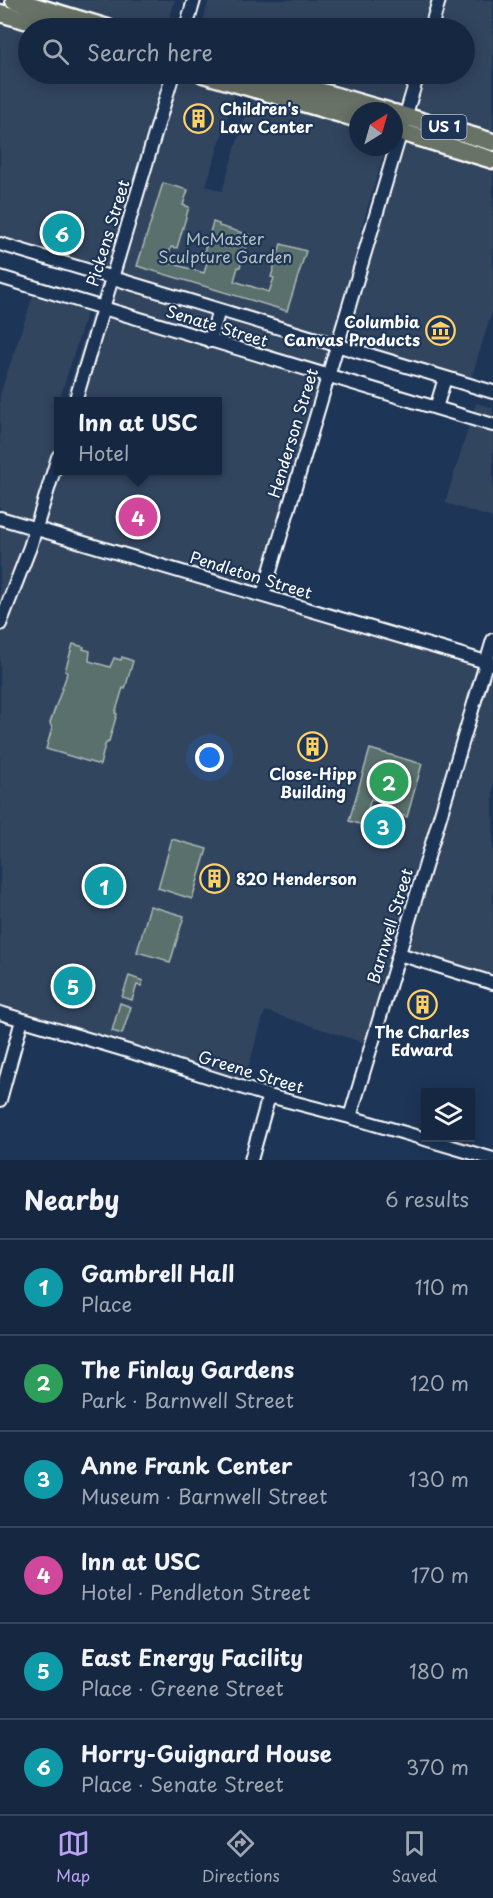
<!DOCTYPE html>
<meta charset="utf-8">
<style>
body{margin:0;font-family:"Playpen Sans",sans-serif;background:#1f3048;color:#f1f3f6}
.controls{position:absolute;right:18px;bottom:18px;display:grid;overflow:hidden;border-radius:0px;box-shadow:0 3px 15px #0003}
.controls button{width:54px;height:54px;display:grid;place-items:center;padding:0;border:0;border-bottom:2px solid #35445a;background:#162841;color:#f1f3f6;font:30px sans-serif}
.compass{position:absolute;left:349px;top:102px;width:54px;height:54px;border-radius:50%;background:#162841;box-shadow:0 3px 15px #0003;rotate:37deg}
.you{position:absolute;left:210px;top:758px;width:21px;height:21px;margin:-15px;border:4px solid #fff;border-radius:50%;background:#1a73e8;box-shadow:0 0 0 9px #1a73e833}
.badge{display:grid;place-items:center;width:39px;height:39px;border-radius:50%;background:#bca0f2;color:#fff;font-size:20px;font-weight:700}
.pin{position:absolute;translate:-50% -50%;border:3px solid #fff;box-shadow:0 2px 6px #0006}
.popup{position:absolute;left:54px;top:397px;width:168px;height:78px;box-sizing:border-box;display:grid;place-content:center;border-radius:0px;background:#162841;filter:drop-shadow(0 2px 4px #0005);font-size:20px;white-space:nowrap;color:#9ea6b1}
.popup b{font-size:22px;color:#f1f3f6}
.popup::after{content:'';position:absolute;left:50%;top:100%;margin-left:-12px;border:12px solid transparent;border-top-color:#162841}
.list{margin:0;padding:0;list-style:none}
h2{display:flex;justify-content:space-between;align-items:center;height:78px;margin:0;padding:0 24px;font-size:26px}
h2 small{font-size:20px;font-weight:400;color:#9ea6b1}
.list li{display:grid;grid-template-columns:39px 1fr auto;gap:18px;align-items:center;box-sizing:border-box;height:96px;padding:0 24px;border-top:2px solid #35445a}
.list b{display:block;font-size:22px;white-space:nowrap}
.list p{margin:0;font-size:20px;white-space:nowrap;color:#9ea6b1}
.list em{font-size:20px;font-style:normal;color:#9ea6b1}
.icon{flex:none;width:33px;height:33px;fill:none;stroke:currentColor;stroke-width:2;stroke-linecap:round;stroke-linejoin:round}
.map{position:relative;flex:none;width:493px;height:1160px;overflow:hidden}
.search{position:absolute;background:#162841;box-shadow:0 3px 15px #0003;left:18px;right:18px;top:18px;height:66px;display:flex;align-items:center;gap:15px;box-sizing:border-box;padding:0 21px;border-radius:33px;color:#9ea6b1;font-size:22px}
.sheet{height:654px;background:#162841}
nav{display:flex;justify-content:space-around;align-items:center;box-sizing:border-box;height:84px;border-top:2px solid #35445a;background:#162841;font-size:16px;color:#9ea6b1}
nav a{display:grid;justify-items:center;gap:3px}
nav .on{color:#bca0f2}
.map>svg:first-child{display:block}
.built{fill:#32445e}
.green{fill:#5a706c;stroke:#acb8b6;stroke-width:1.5}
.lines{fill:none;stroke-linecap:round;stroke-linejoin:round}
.minor-casing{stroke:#fff;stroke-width:16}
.major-casing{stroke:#fff;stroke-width:21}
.minor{stroke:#1d3557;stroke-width:12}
.major{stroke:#697266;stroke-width:16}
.labels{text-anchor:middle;stroke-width:4.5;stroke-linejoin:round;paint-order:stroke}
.shield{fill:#1d3557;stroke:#bbc2cd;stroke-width:1.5}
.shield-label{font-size:15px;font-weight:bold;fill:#fff}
.poi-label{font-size:16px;font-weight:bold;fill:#fff;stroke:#1d3557;text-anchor:start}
.street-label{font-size:16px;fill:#fff;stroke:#1d3557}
.park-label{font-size:16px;fill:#b5bfbd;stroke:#1d3557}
</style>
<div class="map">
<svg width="493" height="1160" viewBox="0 0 493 1160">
<rect width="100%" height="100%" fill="#1d3557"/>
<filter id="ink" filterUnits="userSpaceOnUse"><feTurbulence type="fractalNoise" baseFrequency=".0167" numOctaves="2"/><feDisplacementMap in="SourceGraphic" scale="12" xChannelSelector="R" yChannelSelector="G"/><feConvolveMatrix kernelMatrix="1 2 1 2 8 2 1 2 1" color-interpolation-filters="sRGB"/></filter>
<g filter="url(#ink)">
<path class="built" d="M50,0H175L167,28H144Z
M209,0H493V131L302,74H464V28H201Z
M0,5L79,28H28V74H228L240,77L206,186L222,191L251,97L358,130V147H386L360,232L367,235L260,594L493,665V983L398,953L371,1045L265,1011L243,1085L0,1013V394L33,296L87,312L55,414L58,415V470H218V402L65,401L102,277L0,245Z
M405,142L493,169V309L471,379L345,340Z
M476,403L493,408V518L445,503Z"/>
<path class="green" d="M163,183L188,190L183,205L189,207L177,248L171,247L167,262L204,273L208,258L203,256L213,222L219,224V226L250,235L240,267H238L234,281L269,292L274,278L271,277L281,244L306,251L287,311L137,266Z
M73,644L84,647L83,649L90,651L89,661L110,667L114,658L121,660L122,657L133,661L125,689L123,688C120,697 118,705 115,713L117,714L109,741L105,745L100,765L46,749L52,728L50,723L66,677L67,672L65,671Z
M370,749L422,764L407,817L391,812L388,820L379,817L380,813L378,812L381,803L371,799L363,825L349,821Z
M172,839L207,849L192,899L158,888Z
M150,906L184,916L170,963L166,962V960L137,952Z
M129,976L143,981L141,986L137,985L132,1000L122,997Z
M120,1003L131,1007L122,1034L112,1031Z"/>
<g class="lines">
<defs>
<path id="minor" d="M186,28L194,0
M431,28L439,0
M0,244L493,392
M0,277L493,425
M210,341L219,310
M75,402L173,74
M436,408L445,378
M0,518L493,664
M263,595L418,74
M0,624L30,547L58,457
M399,954L493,983
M0,1013L128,1051L269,1096L350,1117L493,1159
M0,1100L22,1020
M350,1117L493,640
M251,1160L269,1096"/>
<path id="major" d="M14,0L108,28
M0,13L53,28
M203,74L358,119
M260,74L388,111
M394,113L493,142
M394,130L493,160"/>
</defs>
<use href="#minor" class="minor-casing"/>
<use href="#major" class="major-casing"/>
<use href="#minor" class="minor"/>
<use href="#major" class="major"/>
</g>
</g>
<defs>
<symbol id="building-ring" viewBox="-11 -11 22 22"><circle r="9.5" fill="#1d3557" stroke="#ffd166" stroke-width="1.5"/><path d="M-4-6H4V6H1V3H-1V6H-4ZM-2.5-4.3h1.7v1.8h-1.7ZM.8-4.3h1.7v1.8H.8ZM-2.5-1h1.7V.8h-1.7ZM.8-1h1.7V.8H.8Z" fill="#ffd166"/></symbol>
<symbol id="museum-ring" viewBox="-11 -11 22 22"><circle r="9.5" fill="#1d3557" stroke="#ffd166" stroke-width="1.5"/><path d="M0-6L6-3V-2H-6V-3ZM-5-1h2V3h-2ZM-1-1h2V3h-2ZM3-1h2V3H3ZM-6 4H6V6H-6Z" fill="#ffd166"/></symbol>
</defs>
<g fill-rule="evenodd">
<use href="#building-ring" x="182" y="102" width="33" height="33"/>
<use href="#museum-ring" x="424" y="314" width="33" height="33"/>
<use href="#building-ring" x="296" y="730" width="33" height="33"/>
<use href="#building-ring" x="198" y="862" width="33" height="33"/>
<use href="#building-ring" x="406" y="988" width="33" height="33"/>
</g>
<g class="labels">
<rect class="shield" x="421.5" y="115" width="45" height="24" rx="4.5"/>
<g class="shield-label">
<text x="444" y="132">US 1</text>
</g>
<g class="poi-label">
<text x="220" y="115">Children's<tspan x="220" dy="18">Law Center</tspan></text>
<text x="420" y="328" text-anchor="end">Columbia<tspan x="420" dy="18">Canvas Products</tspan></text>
<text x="313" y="780" text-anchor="middle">Close-Hipp<tspan x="313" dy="18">Building</tspan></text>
<text x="236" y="885">820 Henderson</text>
<text x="422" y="1038" text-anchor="middle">The Charles<tspan x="422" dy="18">Edward</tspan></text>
</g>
<g class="street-label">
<text transform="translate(108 233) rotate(-73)" y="6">Pickens Street</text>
<text transform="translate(217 326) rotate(17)" y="6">Senate Street</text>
<text transform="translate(293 433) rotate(-73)" y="6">Henderson Street</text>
<text transform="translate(251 575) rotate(17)" y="6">Pendleton Street</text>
<text transform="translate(390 926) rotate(-73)" y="6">Barnwell Street</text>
<text transform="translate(251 1072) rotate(17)" y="6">Greene Street</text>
</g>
<g class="park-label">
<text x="225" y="245">McMaster<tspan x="225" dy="18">Sculpture Garden</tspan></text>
</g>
</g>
</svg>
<div class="controls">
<button><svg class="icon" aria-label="layers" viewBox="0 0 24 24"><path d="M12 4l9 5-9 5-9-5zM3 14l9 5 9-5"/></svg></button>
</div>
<svg class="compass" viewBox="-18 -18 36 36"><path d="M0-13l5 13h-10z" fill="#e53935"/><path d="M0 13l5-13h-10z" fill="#9ea6b1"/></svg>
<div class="you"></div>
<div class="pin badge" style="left:104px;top:886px;background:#0f9aa8">1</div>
<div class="pin badge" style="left:389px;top:782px;background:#2e9e5b">2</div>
<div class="pin badge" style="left:383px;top:826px;background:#0f9aa8">3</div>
<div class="pin badge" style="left:138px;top:517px;background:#d1479c">4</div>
<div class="popup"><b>Inn at USC</b>Hotel</div>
<div class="pin badge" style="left:73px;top:986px;background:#0f9aa8">5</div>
<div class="pin badge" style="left:62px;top:233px;background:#0f9aa8">6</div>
<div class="search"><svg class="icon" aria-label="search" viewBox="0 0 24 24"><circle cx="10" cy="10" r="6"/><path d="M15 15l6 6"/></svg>Search here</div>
</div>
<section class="sheet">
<h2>Nearby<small>6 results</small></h2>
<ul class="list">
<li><span class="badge" style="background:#0f9aa8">1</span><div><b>Gambrell Hall</b><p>Place</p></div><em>110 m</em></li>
<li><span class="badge" style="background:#2e9e5b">2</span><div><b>The Finlay Gardens</b><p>Park · Barnwell Street</p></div><em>120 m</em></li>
<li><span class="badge" style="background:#0f9aa8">3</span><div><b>Anne Frank Center</b><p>Museum · Barnwell Street</p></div><em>130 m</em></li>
<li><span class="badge" style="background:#d1479c">4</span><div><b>Inn at USC</b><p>Hotel · Pendleton Street</p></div><em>170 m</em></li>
<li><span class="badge" style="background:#0f9aa8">5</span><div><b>East Energy Facility</b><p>Place · Greene Street</p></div><em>180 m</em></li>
<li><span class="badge" style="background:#0f9aa8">6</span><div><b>Horry-Guignard House</b><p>Place · Senate Street</p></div><em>370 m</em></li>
</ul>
</section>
<nav>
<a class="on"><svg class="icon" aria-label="map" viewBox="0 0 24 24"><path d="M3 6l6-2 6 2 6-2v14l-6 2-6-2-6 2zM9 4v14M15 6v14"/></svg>Map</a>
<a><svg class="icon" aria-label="directions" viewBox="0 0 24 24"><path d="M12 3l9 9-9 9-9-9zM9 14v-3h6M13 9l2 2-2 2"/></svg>Directions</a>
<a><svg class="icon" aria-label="saved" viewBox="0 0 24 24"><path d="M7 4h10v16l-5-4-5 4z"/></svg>Saved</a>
</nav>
